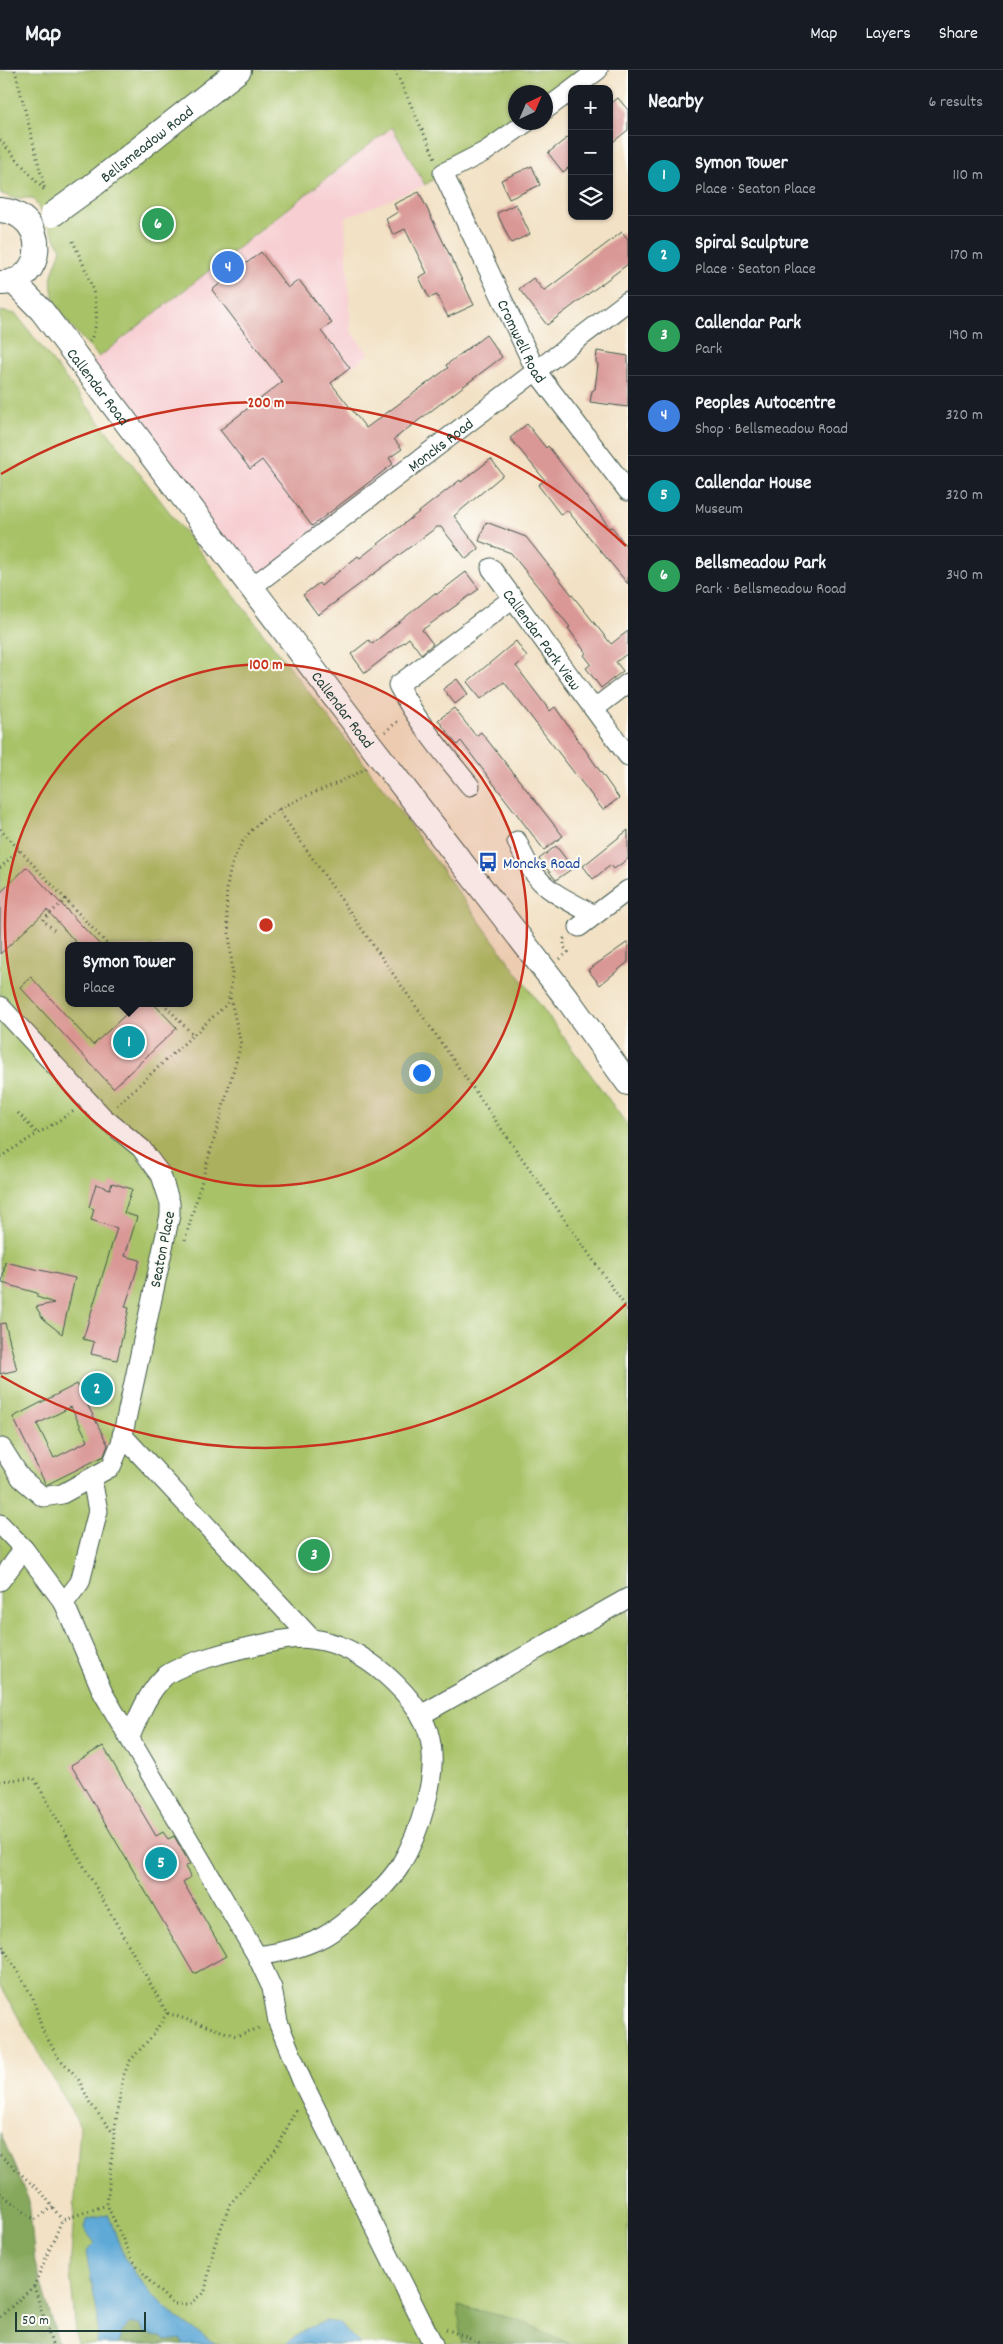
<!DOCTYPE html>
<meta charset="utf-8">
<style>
body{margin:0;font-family:Dekko,sans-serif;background:#20242c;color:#f1f3f6}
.controls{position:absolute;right:15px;top:15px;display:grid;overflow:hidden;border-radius:10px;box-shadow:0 1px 4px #0004}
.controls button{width:45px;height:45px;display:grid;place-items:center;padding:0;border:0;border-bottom:1px solid #363941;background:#171b24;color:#f1f3f6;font:25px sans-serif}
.compass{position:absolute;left:508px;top:15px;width:45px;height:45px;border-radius:50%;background:#171b24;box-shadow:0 1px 4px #0004;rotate:44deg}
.scale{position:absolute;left:15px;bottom:12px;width:131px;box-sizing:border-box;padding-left:5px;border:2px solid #1f3d34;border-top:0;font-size:14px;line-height:18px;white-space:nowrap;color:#1f3d34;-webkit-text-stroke:4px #fdfcf7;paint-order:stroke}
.you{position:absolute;left:421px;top:1002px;width:18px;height:18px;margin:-12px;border:4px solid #fff;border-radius:50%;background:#1a73e8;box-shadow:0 0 0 8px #1a73e833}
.badge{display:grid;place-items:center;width:32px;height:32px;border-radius:50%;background:#d93025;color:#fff;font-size:16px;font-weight:700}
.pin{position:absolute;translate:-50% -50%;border:2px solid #fff;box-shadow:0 1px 5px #0006}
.popup{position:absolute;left:65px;top:872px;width:128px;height:65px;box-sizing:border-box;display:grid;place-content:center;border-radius:10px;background:#171b24;filter:drop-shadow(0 1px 4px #0005);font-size:16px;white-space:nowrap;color:#9ea1a6}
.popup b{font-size:19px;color:#f1f3f6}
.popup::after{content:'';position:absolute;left:50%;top:100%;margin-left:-10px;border:10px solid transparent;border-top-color:#171b24}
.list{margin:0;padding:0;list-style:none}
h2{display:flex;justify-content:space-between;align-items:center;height:65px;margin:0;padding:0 20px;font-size:21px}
h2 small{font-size:16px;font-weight:400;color:#9ea1a6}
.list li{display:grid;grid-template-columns:32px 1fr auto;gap:15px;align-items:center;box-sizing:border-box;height:80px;padding:0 20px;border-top:1px solid #363941}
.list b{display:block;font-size:19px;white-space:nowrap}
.list p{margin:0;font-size:16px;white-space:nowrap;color:#9ea1a6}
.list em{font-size:16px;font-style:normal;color:#9ea1a6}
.icon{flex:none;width:28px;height:28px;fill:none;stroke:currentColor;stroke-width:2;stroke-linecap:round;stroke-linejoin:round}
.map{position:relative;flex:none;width:628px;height:2274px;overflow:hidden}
header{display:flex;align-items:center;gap:30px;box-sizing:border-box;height:70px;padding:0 25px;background:#171b24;border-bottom:1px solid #363941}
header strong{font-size:24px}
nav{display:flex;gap:28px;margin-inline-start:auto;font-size:18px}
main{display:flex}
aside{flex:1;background:#171b24}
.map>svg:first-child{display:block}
.built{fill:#f7cfd3}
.green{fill:#a8c268;stroke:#64804e;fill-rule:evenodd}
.forest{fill:#86a85c;stroke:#527248}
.water{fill:#5fa9d7;stroke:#3f7386}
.building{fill:#d99896;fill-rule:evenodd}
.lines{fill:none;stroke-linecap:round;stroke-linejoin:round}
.minor-casing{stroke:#3f564a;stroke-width:21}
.major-casing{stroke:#3f564a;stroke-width:26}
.path{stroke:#3f564a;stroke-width:3;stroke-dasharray:1 4;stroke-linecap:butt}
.minor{stroke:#fff;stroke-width:19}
.major{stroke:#fff;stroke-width:24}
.major-bridge-casing{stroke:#3f564a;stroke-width:26;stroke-linecap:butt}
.major-bridge{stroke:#fff;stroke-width:24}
.ring{fill:none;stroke:#c8321e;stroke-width:2.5}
.labels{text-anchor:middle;stroke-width:4;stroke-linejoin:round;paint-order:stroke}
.street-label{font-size:16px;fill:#1f3d34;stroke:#fdfcf7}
.transit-label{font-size:16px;fill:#164399;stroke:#fdfcf7;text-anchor:start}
.centre{fill:#c8321e;stroke:#fdfcf7;stroke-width:2.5}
.ring-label{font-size:15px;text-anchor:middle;font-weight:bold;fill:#c8321e;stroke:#fdfcf7;stroke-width:4;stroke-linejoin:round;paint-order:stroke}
</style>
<header>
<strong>Map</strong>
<nav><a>Map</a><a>Layers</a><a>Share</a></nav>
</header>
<main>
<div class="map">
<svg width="628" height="2274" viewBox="0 0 628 2274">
<rect width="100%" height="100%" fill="#fdfcf7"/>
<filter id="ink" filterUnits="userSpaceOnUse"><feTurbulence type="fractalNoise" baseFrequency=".02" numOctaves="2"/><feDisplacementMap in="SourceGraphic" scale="10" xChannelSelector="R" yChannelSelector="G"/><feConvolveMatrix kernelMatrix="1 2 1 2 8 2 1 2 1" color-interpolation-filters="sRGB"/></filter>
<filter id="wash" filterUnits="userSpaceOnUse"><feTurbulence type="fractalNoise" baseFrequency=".0096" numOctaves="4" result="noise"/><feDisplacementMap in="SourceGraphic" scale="20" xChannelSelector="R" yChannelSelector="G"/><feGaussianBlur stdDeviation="1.12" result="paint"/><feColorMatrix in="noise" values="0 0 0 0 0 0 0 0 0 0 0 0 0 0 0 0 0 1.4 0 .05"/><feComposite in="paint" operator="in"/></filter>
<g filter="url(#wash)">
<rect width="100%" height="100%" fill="#f2e1c4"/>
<path class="built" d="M392,57L425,115L345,148L351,261L369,284L331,313L403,406L252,517L85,298Z"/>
<path class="green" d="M0,0H598L546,39V22H516V52L425,115L392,57L99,287C81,266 46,237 52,205C54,197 58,188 61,179L33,128H12L0,123Z
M0,241L16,244L380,714L628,1056V2274H77L70,2201L80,2056L0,1915ZM69,876H189V933H69Z"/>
<path class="forest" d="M0,2062L29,2131L35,2193L59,2274H0Z
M458,2236L519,2250L570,2274H462Z
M130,2253L140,2255L145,2263L160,2266L166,2271L180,2269L184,2274H118L122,2261Z"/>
<path class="water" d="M108,2144C114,2159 119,2177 127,2191C148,2225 181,2255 217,2274H184L180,2269L166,2271L160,2266L145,2263L140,2255L130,2253L122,2261L118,2274H97L98,2247L86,2182L95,2173L84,2159L86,2150Z
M326,2251L338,2253L360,2274H286L306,2259Z"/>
<g id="blocks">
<path class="building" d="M618,28L628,40V60L609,75V35Z
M572,64V95L563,102L548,83Z
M532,96L540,115L509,129L501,110Z
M419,122L474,235L448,247L437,225L429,228L419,207L427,203L405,159L393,165L386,149L398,142L394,134Z
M516,134L530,164L511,173L497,143Z
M622,162L628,169V194L547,255L519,219L533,208L544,221Z
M261,182L288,218L299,210L332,253L321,261L350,298L331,313L366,358L448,298L446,295L486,265L502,287L394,369L402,379L389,388L393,394L312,456L262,390L250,399L220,360L282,312L212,220Z
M597,281L628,286V337L590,332L592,321L595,319L598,294L596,292Z
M527,354L546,378L548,376L610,458L612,457L628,479V514L567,440L561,445L538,415L545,410L510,368Z
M491,389L503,405L454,446L479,479L466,489L441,457H437L318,545L303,525L319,513L321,516L358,486L360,488L460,410L461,412Z
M486,452L526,467L611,574L628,561V583L616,592L623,601L601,618L586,598L591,594L584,585L586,583L568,558L570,557L511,483L479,471Z
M466,502L479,519L422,560L433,574L421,584L409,568L365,603L351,584L369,570L372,574L435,523L436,525Z
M516,571L527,587L516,596L550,641L555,637L619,728L603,740L504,612L481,629L467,612Z
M457,609L468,624L455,634L443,619Z
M454,638L476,666L481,662L563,766L544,780L461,671L457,675L438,650Z
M628,760V789L614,799L611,795L593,809L583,796Z
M556,776L573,798L556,810L539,789Z
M27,797L66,839L101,876H79L47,840L0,884V823Z
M628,872V892L600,915L588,900Z
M31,907L93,975L138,933H153L177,958L113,1018L20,917Z
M112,1113L132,1119L124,1143L137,1147L125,1186L140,1190L125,1237L129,1238L117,1290L91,1284L94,1272L83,1269L117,1158L91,1150L94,1139L89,1137L96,1114L110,1119Z
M5,1192L75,1208L62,1264L44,1250L36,1237L54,1233L37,1227V1223L2,1213Z
M5,1253L17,1300L0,1304V1254Z
M77,1314L108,1375L104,1386L46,1415L13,1347ZM71,1337L88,1371L54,1388L37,1354Z
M103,1676L156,1766L163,1762L168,1769L174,1766L190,1794L185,1797L191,1807L183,1812L226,1886L194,1904L71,1695Z"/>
</g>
</g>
<g filter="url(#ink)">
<use href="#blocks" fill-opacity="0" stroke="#3f564a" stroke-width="1"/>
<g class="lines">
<defs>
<g id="minor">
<path d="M573,19L598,0"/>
<path d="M546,39L572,20"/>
<path id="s1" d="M527,52L486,81L443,103L536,301L628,421"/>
<path id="s2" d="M491,498L628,686"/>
<path id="s3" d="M252,517L628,231"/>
<path d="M594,639L628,613"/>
<path d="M470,716C444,684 417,652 398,615L513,528"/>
<path d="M517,771C536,819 552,821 594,845"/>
<path d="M579,857L628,820"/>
<path d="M0,936L103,1047L141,1078L161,1105L170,1133V1145L121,1373L111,1397L62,1424L43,1427L21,1408L2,1378"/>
<path d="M122,1365L311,1568"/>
<path d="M0,1454L24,1479L64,1533L103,1623L257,1886L272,1918L278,1952L302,2011L433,2274"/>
<path d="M0,1511L24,1479"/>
<path d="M64,1533L80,1512L98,1441L92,1409"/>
<path d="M421,1645L628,1528"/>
<path d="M130,1667C139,1646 147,1624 163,1608C176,1595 226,1582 245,1578C265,1574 291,1566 312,1569C340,1572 365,1587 386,1605C404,1621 425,1644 430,1669C439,1706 419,1764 400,1796C386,1818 342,1858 319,1869C299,1879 279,1883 257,1886"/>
</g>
<g id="major">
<path id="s4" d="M92,116L239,0"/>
<path d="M0,140C50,144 47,214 0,213"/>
<path id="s5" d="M13,211L42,241L370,674L568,930L628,1013"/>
</g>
</defs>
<use href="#minor" class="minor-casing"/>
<use href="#major" class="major-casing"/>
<path class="path" d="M15,0L45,120
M395,0L435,88
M0,70L44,120
M73,171C86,202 108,240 89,273
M385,662L399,650
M278,739L628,1240
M0,759L109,876
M0,798L19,780
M54,860L43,850L66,829
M560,889L568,882L564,877V869L567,867
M163,933L193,965
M117,1035L227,934C237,906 229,872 227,844C225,823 228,803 236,784C259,732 322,726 366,698
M18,1043L37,1063
M0,1087L74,1041
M185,1170L241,974L230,926
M0,1711L34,1708L167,1943L236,1966L262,1957
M0,1872L33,1928L42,1959L58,1987L78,2008L90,2033L114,2064
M0,1883L5,1880
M167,1943L153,1965L129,1992L123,2007L114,2064L107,2135L132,2189L152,2214L173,2234H190L205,2221L214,2177L230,2134L277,2079L296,2039
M0,2085L43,2124L62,2150
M0,2123L35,2150L52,2137
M34,2216L52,2274
M0,2247L34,2216L62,2150L107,2135
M446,2259L483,2274"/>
<use href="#minor" class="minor"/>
<use href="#major" class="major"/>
<defs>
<path id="major-bridge" d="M52,145L92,116"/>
</defs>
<use href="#major-bridge" class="major-bridge-casing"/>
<use href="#major-bridge" class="major-bridge"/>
</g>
</g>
<circle cx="266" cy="855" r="261" fill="#c8321e" fill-opacity=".12"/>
<g class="ring">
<circle cx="266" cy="855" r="261"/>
<path d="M626 1234A523 523 0 0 1 1 1306M1 404A523 523 0 0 1 626 476"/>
</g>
<defs>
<symbol id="bus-bare" viewBox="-9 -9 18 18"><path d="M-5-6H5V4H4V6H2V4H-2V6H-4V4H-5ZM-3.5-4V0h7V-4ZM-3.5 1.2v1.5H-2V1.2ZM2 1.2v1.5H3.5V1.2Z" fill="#1a4fb4" stroke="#fdfcf7" stroke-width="2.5" paint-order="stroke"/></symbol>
</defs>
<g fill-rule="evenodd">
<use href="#bus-bare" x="474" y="778" width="28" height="28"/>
</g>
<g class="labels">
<g class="street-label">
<text dy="6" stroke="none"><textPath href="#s4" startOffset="69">Bellsmeadow Road</textPath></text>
<text dy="6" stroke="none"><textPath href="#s1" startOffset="284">Cromwell Road</textPath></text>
<text dy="6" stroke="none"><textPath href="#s5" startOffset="136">Callendar Road</textPath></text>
<text dy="6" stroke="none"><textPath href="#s3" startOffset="236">Moncks Road</textPath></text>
<text dy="6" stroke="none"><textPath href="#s2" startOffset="88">Callendar Park View</textPath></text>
<text dy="6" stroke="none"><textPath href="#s5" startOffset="541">Callendar Road</textPath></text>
<text transform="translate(161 1179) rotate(-79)" y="6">Seaton Place</text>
</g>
<g class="transit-label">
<text x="503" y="798">Moncks Road</text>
</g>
</g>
<circle cx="266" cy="855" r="8" class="centre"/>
<g class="ring-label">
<text x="266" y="337">200 m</text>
<text x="266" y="599">100 m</text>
</g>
</svg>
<div class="controls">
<button>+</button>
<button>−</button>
<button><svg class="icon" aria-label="layers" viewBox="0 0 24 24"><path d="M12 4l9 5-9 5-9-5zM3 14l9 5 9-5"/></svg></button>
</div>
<svg class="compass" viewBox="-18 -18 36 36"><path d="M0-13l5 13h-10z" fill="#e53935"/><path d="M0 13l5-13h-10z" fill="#9ea1a6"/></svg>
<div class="scale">50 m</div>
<div class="you"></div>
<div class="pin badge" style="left:129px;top:972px;background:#0f9aa8">1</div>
<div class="popup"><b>Symon Tower</b>Place</div>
<div class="pin badge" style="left:97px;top:1319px;background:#0f9aa8">2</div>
<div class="pin badge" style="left:314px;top:1485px;background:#2e9e5b">3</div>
<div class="pin badge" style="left:228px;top:197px;background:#3f7fe0">4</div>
<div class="pin badge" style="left:161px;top:1793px;background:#0f9aa8">5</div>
<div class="pin badge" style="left:158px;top:154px;background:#2e9e5b">6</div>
</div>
<aside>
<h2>Nearby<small>6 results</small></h2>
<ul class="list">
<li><span class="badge" style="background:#0f9aa8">1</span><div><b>Symon Tower</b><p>Place · Seaton Place</p></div><em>110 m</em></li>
<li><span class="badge" style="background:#0f9aa8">2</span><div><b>Spiral Sculpture</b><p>Place · Seaton Place</p></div><em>170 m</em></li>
<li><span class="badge" style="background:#2e9e5b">3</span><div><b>Callendar Park</b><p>Park</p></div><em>190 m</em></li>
<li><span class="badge" style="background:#3f7fe0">4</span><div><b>Peoples Autocentre</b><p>Shop · Bellsmeadow Road</p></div><em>320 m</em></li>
<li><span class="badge" style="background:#0f9aa8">5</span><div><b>Callendar House</b><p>Museum</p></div><em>320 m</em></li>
<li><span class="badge" style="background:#2e9e5b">6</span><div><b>Bellsmeadow Park</b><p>Park · Bellsmeadow Road</p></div><em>340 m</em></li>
</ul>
</aside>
</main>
